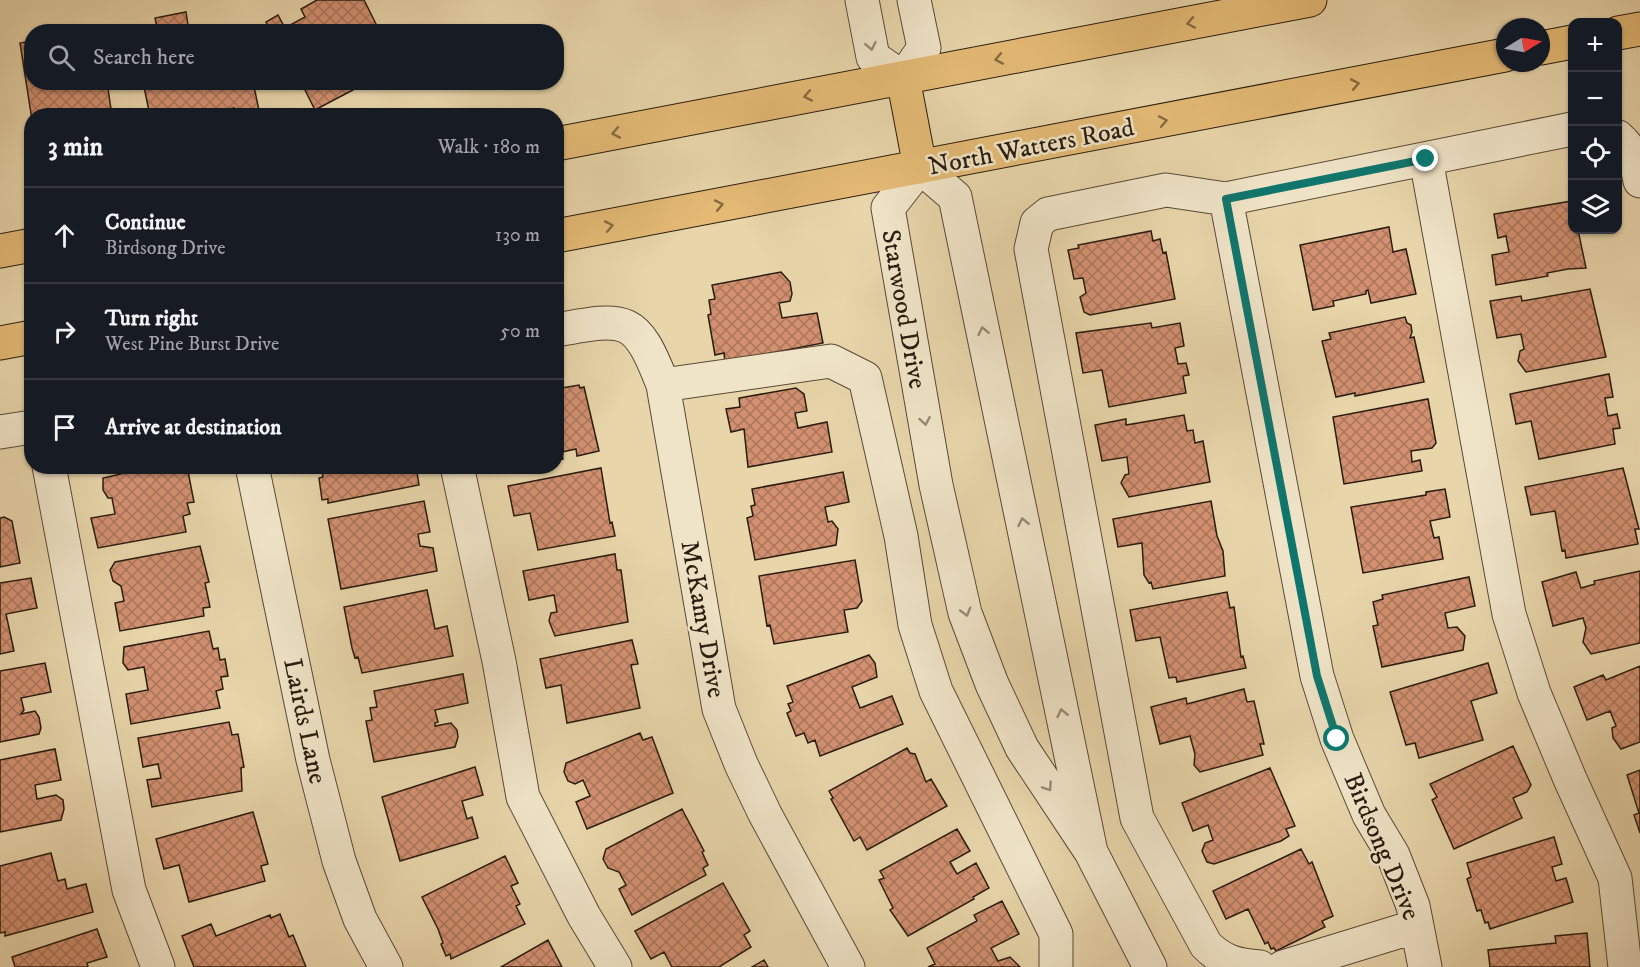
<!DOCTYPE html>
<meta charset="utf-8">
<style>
body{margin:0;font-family:"IM FELL DW Pica",serif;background:#20242c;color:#f1f3f6}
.controls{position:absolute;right:18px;top:18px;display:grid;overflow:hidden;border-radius:12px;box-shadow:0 2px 4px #0004}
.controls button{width:54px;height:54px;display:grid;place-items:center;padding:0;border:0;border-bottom:2px solid #363941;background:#171b24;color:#f1f3f6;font:30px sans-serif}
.compass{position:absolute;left:1496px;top:18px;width:54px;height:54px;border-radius:50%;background:#171b24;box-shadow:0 2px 4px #0004;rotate:79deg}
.stop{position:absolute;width:18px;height:18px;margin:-14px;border:4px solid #0f766e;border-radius:50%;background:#fff}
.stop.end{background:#0f766e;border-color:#fff;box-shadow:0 2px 6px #0008}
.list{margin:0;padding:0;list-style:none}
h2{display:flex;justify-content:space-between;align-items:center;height:78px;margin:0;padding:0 24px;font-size:26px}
h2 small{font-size:20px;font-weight:400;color:#9ea1a6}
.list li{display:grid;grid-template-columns:39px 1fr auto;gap:18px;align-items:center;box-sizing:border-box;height:96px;padding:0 24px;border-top:2px solid #363941}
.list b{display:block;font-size:22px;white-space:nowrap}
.list p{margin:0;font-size:20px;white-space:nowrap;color:#9ea1a6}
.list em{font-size:20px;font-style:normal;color:#9ea1a6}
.icon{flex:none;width:33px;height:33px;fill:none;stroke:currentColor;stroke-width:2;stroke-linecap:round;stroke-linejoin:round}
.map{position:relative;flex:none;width:1640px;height:967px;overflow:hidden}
.search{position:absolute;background:#171b24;box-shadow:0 2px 4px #0004;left:24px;top:24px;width:540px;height:66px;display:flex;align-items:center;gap:15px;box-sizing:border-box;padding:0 21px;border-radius:24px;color:#9ea1a6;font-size:22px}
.panel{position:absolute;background:#171b24;box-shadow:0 2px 4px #0004;left:24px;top:108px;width:540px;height:366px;border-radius:24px}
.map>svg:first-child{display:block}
.building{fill:url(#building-cross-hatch);stroke:#291c0f;stroke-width:1.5}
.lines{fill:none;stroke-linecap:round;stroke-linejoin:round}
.minor-casing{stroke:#594a36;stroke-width:35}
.major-casing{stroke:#291c0f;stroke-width:35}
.minor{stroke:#f0e4c8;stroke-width:33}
.major{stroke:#e4ba75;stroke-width:33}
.oneway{stroke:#866b42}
.oneway2{stroke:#968a75}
.route{stroke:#0f766e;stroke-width:8}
.labels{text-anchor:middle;stroke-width:5;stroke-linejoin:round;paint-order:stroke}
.street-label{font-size:26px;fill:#291c0f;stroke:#f0e4c8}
</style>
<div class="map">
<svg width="1640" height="967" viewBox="0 0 1640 967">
<defs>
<pattern id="building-cross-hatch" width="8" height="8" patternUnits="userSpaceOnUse" patternTransform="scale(1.5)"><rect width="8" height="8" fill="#d29071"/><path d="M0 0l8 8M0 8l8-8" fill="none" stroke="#aa755b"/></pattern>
</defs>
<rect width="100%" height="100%" fill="#e8d5aa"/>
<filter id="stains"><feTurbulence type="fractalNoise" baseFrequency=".00333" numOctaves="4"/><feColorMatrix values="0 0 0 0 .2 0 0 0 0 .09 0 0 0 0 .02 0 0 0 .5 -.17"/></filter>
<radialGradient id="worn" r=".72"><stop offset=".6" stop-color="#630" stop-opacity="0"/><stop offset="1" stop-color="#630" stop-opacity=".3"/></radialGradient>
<path class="building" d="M317,0H364L380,32H271L266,22L278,15L285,28L305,17L301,9Z
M186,12L189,32H158L155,18Z
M32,41V82H107L112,116H32V120L20,43Z
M143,82H253L260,115L235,116L234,108L213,112V116H150Z
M301,82H368L315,110Z
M1572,201V230H1578L1586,268L1568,269L1547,273L1548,276L1496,285L1492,255L1509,252L1506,236L1498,238L1494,214Z
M1389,227L1393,252L1406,249L1416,294L1371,303L1368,290L1366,291V294L1333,301L1334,306L1313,310L1300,245Z
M1151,231L1153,241L1160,239L1163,253L1166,252L1175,299L1090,315L1084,312L1080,297L1086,293L1083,278L1074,279L1068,250L1079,248L1078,245Z
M781,272L790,282L792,294L790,301L779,303L782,318L817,313L823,343L725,362L724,353L715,355L708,315L711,314L709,300L715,299L712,285Z
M1590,289L1606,357L1526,372L1518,361L1520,351L1524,349L1521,334L1497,338L1490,301L1521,296L1522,301Z
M1405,317L1407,323L1411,325L1412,332L1410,338L1414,337L1424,382L1355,396V393L1336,397L1322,341L1331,339L1329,333Z
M1151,323L1152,328L1180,323L1184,346L1175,348L1178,364L1186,363L1189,375L1183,376L1186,393L1109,407L1102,370L1083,373L1076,333Z
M1609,374L1613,397L1605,398L1608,416L1617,414L1620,428L1613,429L1615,444L1539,459L1531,421L1516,424L1510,394Z
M579,385L580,388L584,387L599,451L577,456L576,449L562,452L563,459L556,460V389Z
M796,388L804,394L807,411L795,413L798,428L827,422L832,452L748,467L744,429L731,432L726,409L740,407L739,398Z
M1428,399L1436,443L1432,448L1411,451L1412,462L1420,460L1422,471L1344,484L1333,417Z
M1184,415L1187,431L1193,430L1195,443L1203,441L1210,482L1129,497L1121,483L1125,475L1129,474L1127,457L1102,461L1095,425L1126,419V425Z
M155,466H187L194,502L187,503L190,514L183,516L186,532L98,548L91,518L115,514L112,498H108L103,490V478Z
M318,466H416L419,485L328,503V499L322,500L319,478L323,477L321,467Z
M503,466H523L504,470Z
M601,468L610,523L612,522L615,536L538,550L530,513L514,516L508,486Z
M1623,468L1639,529H1635L1638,544L1566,558L1565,550L1562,551L1555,511L1531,515L1525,487Z
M843,472L849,502L825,507L828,522L832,521L838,529L836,545L755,560L747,518L753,516L751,506L755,505L752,489Z
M1445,489L1450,517L1430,521L1434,538L1439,537L1443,559L1363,573L1351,507L1426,495V492Z
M424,501L430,532L418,534L420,546L433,548L437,571L341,589L328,519Z
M1211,501L1217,536L1223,551L1225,576L1153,589L1151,582L1149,583L1144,575L1142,543L1118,547L1113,519Z
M4,517L12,521L20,563L0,567V518Z
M200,546L209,582L205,583L210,607L203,608L204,616L120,631L115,603L124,601L121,586L113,581L110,570L115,562Z
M615,554L617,570H621L628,622L555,636L549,621L551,613L557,612L554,595L529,600L523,571Z
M855,560L862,601L857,608L844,610L848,632L774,644L770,625L767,626L759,576Z
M1640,571V643L1591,654L1583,642L1586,628L1583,618L1553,626L1542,582L1576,572L1581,588L1595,584L1594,581Z
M1469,577L1475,606L1445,613L1448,628L1457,627L1465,636L1463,650L1382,667L1373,626L1378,625L1373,602L1383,599L1382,595Z
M31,578L37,608L6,614L14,651L0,654V583Z
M427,590L435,629L447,626L453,656L362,673L358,657L355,658L352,648L344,607Z
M1227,592L1230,608L1234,607L1241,657L1243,656L1246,668L1177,682L1176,677L1169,678L1160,637L1136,641L1130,610Z
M209,631L213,649L218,648L220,660L225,659L228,676L221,677L223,689L216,691L220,708L131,724L126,694L148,690L144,667L128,670L123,663L124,647Z
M632,640L638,664L631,665L640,708L567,723L561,685L546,688L540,659Z
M869,655L875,663L877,677L852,687L860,708L892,696L903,724L820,756L815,740L808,743L804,733L796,736L787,713L791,711L788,704L793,702L787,686Z
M45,663L51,692L21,698L24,710L21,714L35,711L39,717L41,728L39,734L0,742V671Z
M1488,663L1497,693L1471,701L1483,740L1419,758L1415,743L1406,745L1390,692Z
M1640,666V742L1621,749L1613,738L1612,728L1616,726L1610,711L1587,720L1574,687L1603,675L1606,680Z
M463,674L468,703L435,710L438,722L435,723V726L451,723L457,730L458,737L455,747L374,762L366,721L372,720L370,708L377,707L374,691Z
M1244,689L1247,702L1254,701L1264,744H1260L1263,755L1200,772L1194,765L1195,754L1190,736L1160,744L1151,707L1186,698L1187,704Z
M229,722L232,735L238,734L244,767L241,768L242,791L152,807L147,780L161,778L158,764L143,767L138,738Z
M640,733L643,740L652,737L673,793L587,829L576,802L590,796L583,780L575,784L568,781L564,772L566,763Z
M1513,746L1531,785L1527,792L1513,798L1522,818L1454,849L1432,800L1437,797L1430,784Z
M907,748L910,753L915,754L926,782L931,779L947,806L867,850L860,837L854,841L831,799L833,798L829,791Z
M55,749L61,780L35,785L37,799L56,795L63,800L64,809L61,820L0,832V760Z
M475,767L483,795L462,801L467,819L472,817L478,838L400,861L382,797Z
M1270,768L1295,826L1286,829L1289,836L1281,841L1214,864L1207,862L1202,851L1205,843L1213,840L1208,825L1193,831L1182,803Z
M1640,770V833L1634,815L1639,813L1627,775Z
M682,809L704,851L702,852L708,865L703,868L706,875L632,915L619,889L626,885L619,872L608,868L603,859L606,849Z
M253,812L268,864L261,866L265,881L189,902L179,865L164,869L156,839Z
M957,829L970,851L950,862L957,874L976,863L989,888L973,897L974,899L908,936L890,910L893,908L879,880L884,878L880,871Z
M1554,837L1562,864L1552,867L1556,881L1566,878L1573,902L1490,929L1488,922L1485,923L1481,910L1477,911L1467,879L1471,877L1467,863Z
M1301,849L1309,864L1312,862L1333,916L1322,921L1325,927L1276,951L1274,948L1271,949L1268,942L1265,944L1248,909L1226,919L1213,891Z
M51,853L58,881L65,879L67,889L86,884L93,912L5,936V932L0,933V866Z
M505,856L518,883L511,886L520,904L516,906L525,924L451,959L450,954L446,956L441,944L443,943L438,929L422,897Z
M723,883L750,931L744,935L751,947L719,967H672L664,952L651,959L635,931Z
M1002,901L1019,934L991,948L998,961L1010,957L1020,967H928L935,964L927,948L977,921L974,915Z
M280,914L289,937L293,935L306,967H194L182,936L211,924L216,936L270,915L271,918Z
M97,929L107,957L87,963L88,967H15L12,957Z
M1587,933L1590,967H1490L1488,950L1556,943L1555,936Z
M548,940L562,967H501Z
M764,960L768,967H752Z"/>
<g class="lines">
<defs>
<path id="minor" d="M862,0L873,57L903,78L924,48L914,0
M1618,137C1632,149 1637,164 1640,181
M1426,159L1509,614L1534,693L1570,779L1615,878L1625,967
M1226,199L1317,676L1337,739L1369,815L1393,855L1413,906L1425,967
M556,330C627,317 636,315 663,385L719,709L741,764L765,814L848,967
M663,385L831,361L865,378L901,536L915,625L936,691L1056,934V967
M0,432L32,427
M49,466L129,890L158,967
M252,466L313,760L339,861L360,919L386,967
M457,466L499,661L523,797L584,916L615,967
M1091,852L955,197L920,167L888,208L936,485L965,613L992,684L1022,748L1091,852L1150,967
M1260,967C1237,965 1223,962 1206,945L1137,818L1031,249L1037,223L1048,214L1166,190L1226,199L1572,129
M1283,967L1417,926"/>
<path id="major" d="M1618,33L1640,29
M1541,48L1572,42
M903,78L920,167
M556,144L1310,0
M556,236L1505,55
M0,251L32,245
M0,343L32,337"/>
</defs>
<use href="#minor" class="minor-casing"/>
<use href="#major" class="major-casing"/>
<use href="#minor" class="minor"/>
<use href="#major" class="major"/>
</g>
<defs><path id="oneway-chevron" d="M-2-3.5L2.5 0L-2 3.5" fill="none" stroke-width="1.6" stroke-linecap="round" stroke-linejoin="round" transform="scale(1.5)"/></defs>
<g class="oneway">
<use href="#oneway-chevron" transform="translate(1191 23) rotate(169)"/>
<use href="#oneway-chevron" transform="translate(999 59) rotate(169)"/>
<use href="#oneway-chevron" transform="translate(1355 84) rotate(-11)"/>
<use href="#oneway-chevron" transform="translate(808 96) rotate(169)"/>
<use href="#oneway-chevron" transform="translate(1163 121) rotate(-11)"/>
<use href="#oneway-chevron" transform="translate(616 133) rotate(169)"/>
<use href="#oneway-chevron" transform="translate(719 205) rotate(-11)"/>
<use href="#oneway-chevron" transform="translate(609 226) rotate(-11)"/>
</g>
<g class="oneway2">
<use href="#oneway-chevron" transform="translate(871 46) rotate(79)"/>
<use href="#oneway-chevron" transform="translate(983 331) rotate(-102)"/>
<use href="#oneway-chevron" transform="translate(925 421) rotate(80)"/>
<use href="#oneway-chevron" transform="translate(1023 522) rotate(-102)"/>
<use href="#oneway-chevron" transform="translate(966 612) rotate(74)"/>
<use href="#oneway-chevron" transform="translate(1062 713) rotate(-102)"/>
<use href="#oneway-chevron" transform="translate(1048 787) rotate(56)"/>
</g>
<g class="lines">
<path class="route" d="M1337,739L1317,676L1226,199L1426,159"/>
</g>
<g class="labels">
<g class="street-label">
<text transform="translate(1031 146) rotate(-11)" y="9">North Watters Road</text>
<text transform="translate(905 309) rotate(80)" y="9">Starwood Drive</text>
<text transform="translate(704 619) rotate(80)" y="9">McKamy Drive</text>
<text transform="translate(306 721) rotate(78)" y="9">Lairds Lane</text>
<text transform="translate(1383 846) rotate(67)" y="9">Birdsong Drive</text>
</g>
</g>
<rect width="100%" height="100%" filter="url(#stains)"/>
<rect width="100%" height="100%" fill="url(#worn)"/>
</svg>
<div class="controls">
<button>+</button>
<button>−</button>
<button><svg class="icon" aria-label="locate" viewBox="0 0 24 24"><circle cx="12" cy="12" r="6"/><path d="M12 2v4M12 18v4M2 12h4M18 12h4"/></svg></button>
<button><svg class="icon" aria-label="layers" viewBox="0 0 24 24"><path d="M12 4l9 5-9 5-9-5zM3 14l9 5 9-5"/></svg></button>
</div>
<svg class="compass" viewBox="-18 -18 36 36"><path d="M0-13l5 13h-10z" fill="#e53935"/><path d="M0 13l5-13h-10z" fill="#9ea1a6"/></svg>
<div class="stop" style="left:1337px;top:739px"></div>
<div class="stop end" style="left:1426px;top:159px"></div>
<div class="search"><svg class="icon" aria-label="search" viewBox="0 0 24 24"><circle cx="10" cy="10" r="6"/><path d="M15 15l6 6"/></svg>Search here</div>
<section class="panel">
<h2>3 min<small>Walk · 180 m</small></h2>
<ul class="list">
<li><svg class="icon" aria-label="ahead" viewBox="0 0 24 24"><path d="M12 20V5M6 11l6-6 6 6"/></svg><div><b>Continue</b><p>Birdsong Drive</p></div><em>130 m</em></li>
<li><svg class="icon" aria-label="right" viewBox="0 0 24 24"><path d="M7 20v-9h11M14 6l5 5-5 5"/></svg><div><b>Turn right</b><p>West Pine Burst Drive</p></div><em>50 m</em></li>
<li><svg class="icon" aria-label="arrive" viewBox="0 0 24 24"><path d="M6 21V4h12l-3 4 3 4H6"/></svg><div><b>Arrive at destination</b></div></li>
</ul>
</section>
</div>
